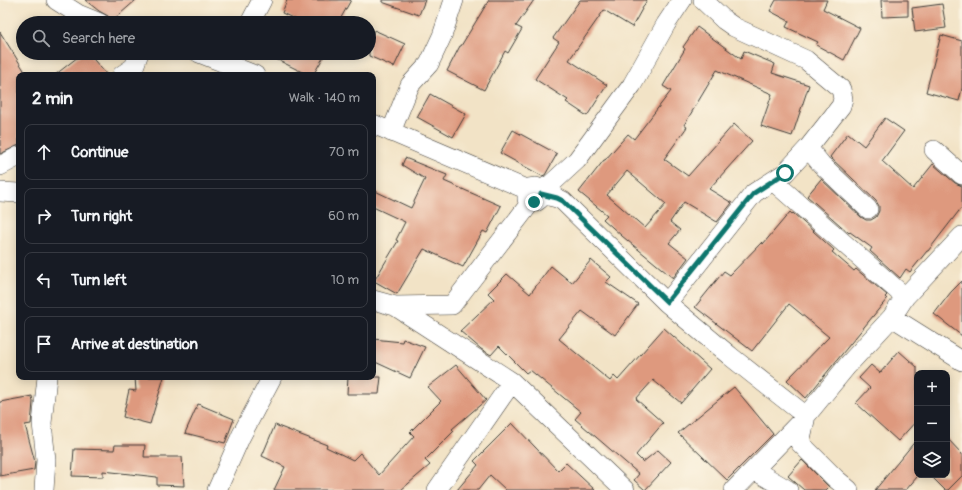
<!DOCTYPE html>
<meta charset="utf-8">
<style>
body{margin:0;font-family:Pangolin,sans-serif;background:#242831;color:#f1f3f6}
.controls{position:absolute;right:12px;bottom:12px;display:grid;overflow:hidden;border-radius:8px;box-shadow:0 2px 10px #0003}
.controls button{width:36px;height:36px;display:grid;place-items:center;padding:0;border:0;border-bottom:1px solid #363941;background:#171b24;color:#f1f3f6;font:20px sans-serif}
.stop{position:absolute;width:12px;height:12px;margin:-9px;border:3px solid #0f766e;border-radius:50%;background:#fff}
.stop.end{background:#0f766e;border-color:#fff;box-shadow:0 1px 4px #0008}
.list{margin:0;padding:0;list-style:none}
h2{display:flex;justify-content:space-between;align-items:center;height:52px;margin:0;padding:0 16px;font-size:17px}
h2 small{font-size:13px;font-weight:400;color:#9ea1a6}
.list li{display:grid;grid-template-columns:26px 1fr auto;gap:12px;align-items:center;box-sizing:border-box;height:56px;margin:0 8px 8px;padding:0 8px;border:1px solid #363941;border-radius:8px}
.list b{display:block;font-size:15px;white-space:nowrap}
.list em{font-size:13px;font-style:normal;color:#9ea1a6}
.icon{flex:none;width:22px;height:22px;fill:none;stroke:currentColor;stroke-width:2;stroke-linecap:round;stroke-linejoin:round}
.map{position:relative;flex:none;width:962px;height:490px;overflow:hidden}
.search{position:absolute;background:#171b24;box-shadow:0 2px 10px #0003;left:16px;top:16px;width:360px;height:44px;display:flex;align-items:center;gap:10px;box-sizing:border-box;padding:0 14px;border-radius:22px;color:#9ea1a6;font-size:15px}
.panel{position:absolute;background:#171b24;box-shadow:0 2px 10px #0003;left:16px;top:72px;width:360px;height:308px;border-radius:8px}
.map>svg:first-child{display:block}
.building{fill:#de997e;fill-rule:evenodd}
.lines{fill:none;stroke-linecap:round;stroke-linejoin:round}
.minor-casing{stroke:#3c3a36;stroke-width:20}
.minor{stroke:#fff;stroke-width:19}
.route{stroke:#0f766e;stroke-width:5}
</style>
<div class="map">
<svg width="962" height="490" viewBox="0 0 962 490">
<rect width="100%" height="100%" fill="#fcf5e5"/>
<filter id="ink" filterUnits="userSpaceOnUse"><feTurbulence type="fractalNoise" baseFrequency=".025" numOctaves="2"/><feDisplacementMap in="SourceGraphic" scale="8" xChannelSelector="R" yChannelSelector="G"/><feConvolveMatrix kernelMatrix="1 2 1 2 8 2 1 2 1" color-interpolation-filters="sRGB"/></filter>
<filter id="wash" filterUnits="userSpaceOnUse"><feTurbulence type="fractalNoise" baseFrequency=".012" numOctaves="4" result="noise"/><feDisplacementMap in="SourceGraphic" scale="16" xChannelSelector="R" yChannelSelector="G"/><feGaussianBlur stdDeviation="0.9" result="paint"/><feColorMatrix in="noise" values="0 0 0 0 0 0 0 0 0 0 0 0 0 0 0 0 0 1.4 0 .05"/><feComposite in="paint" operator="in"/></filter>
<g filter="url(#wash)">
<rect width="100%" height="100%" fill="#f2e3c6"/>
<g id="blocks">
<path class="building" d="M85,0H136L112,21L108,16L99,11Z
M287,0H351L338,23H303L282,13Z
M382,0H425L419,15L382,2Z
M489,0H534L516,26L522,29L508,53L505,51L484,90L447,71L460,46H461Z
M580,0H647L632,27L604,10L569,60L607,85L587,116L566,102L568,100L535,79L559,42L553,38Z
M776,0H827L823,9L860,28L844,60L816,45L818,42L786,27L789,21L770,11Z
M881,0H908V16L882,17Z
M942,4L946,28L915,32L912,8Z
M697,27L741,59L744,51L775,64L772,73L809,85L792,136L761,126L772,94L717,70L684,125L687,127L664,159L688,176L734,124L752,141L709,189L732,203L717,222L684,202L670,222L680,230L669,243L688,258L673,278L622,236L603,219L607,215L579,192L604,160H605L628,134L634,139L671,91L663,86L685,49L683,47ZM627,171L666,204L645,228L607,195Z
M374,30L405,44L394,67L369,56V41Z
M0,32L27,75H19V145L0,154Z
M941,35L962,41V88L959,101L926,92Z
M83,53H88L107,75H55Z
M264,53H326L313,75H308Z
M430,94L466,114L453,137L417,117Z
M885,118L904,131L882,161L913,189L933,164L955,183L962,186V207L928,251H927L910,272L906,269L900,278L870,251L872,248L850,232L849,233L807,196L821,179L861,217L866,220H871L876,217L879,211V206L876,201L830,157L848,133L864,146Z
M513,130L557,154L545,175L542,176L500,153Z
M405,158L447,175L444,181L501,206L487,233L483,231L463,267L424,249L397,294L374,281L398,241L396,240L405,222L373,207V190L411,208L425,179L402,165Z
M790,212L792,214L793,213L834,250L832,252L854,271L856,269L887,295L885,297L887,299L806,398L787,380L829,337L789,304L752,351L695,307L724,271L730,275L762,242L763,244Z
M591,260L611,277L606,282L638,304L615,335L582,311L559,339L610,381L614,376L618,380L664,328L710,369L681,403L653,380L636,399L663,423L636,455L643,462L658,450L671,462L645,490L634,480L639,474L575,419L581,412L530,370L526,373L499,346L491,355L481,349L460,331L494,299L488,293L507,274L530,294L551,266L572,283Z
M962,281V336L934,314L951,292Z
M373,339L402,342L403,339L425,347L410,378L373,361Z
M899,351L917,367V420L898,441L856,403L870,388L859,378L871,365L880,373Z
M456,365L486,400L452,429L454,431L425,460L430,465L401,490H274L285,467L262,456L275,425L327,445L326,447L353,460L360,453L379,475L414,436L410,432L441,401L428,387Z
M135,377H164L150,424L123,417L129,390L136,391Z
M348,377H381L379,394H347Z
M734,387L773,434L727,480L678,433Z
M32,396L33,402L31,424L25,425L35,462L34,470L0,476V402Z
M198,404L234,419L225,443L185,433Z
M512,423L558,471L566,463L595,490H506L490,475L478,490H457L478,465L474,461Z
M947,438L962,454V476L948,490H945L930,475H947Z
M917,439V477L906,490H875Z
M115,445H145L144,457H182L184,486L157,485V477L103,471V477L72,476L74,449L114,450Z
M802,460L829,487L826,490H804L788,476Z"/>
</g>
</g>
<g filter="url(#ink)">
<use href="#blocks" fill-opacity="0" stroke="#3c3a36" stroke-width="1"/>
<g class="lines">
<defs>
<path id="minor" d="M56,0L78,14L100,23
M250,23L262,0
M199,53L255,75
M122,75L134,67L139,53
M373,124L528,190
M391,132L410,85L429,64L442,36L454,0
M808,148L821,164L868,209
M934,150L962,175
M0,166L19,156
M773,181L905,297
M540,190L551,184L577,160L632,85L666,24L682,0
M0,192L19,193
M541,194L557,198L563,201L667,303L730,356L806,416L800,443L836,479L849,490
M373,300L395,306L512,382L625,490
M667,303L754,193L785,173L808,148L841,106L843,99L841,89L806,60L734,27L724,20L703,0
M395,306L452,305L531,202H536L540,199L541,192L536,187L529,188L527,192V199L531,202
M892,317L962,361
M754,470L788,490
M44,490L46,460L42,423L47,377
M217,490L241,436L272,377
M437,490L512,382
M734,490L806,416L847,366L892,317L905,297L962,236"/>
</defs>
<use href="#minor" class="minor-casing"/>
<use href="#minor" class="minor"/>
</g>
</g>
<g class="lines" filter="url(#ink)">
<path class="route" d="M534,202L538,201L541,194L557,198L563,201L667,302L754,193L785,173"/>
</g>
</svg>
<div class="controls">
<button>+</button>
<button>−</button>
<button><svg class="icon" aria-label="layers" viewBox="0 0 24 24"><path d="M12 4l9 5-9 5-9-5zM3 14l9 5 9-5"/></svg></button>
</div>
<div class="stop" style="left:785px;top:173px"></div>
<div class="stop end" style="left:534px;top:202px"></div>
<div class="search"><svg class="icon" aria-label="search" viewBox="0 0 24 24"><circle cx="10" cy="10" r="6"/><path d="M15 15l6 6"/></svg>Search here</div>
<section class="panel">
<h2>2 min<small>Walk · 140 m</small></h2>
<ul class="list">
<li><svg class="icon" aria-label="ahead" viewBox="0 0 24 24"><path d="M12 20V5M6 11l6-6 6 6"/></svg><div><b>Continue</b></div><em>70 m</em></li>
<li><svg class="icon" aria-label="right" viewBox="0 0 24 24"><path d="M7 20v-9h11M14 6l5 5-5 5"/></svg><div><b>Turn right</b></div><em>60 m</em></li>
<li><svg class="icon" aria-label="left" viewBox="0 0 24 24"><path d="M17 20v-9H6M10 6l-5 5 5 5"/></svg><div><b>Turn left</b></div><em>10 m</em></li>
<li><svg class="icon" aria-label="arrive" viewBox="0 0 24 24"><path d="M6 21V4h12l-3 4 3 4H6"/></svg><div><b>Arrive at destination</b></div></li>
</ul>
</section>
</div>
